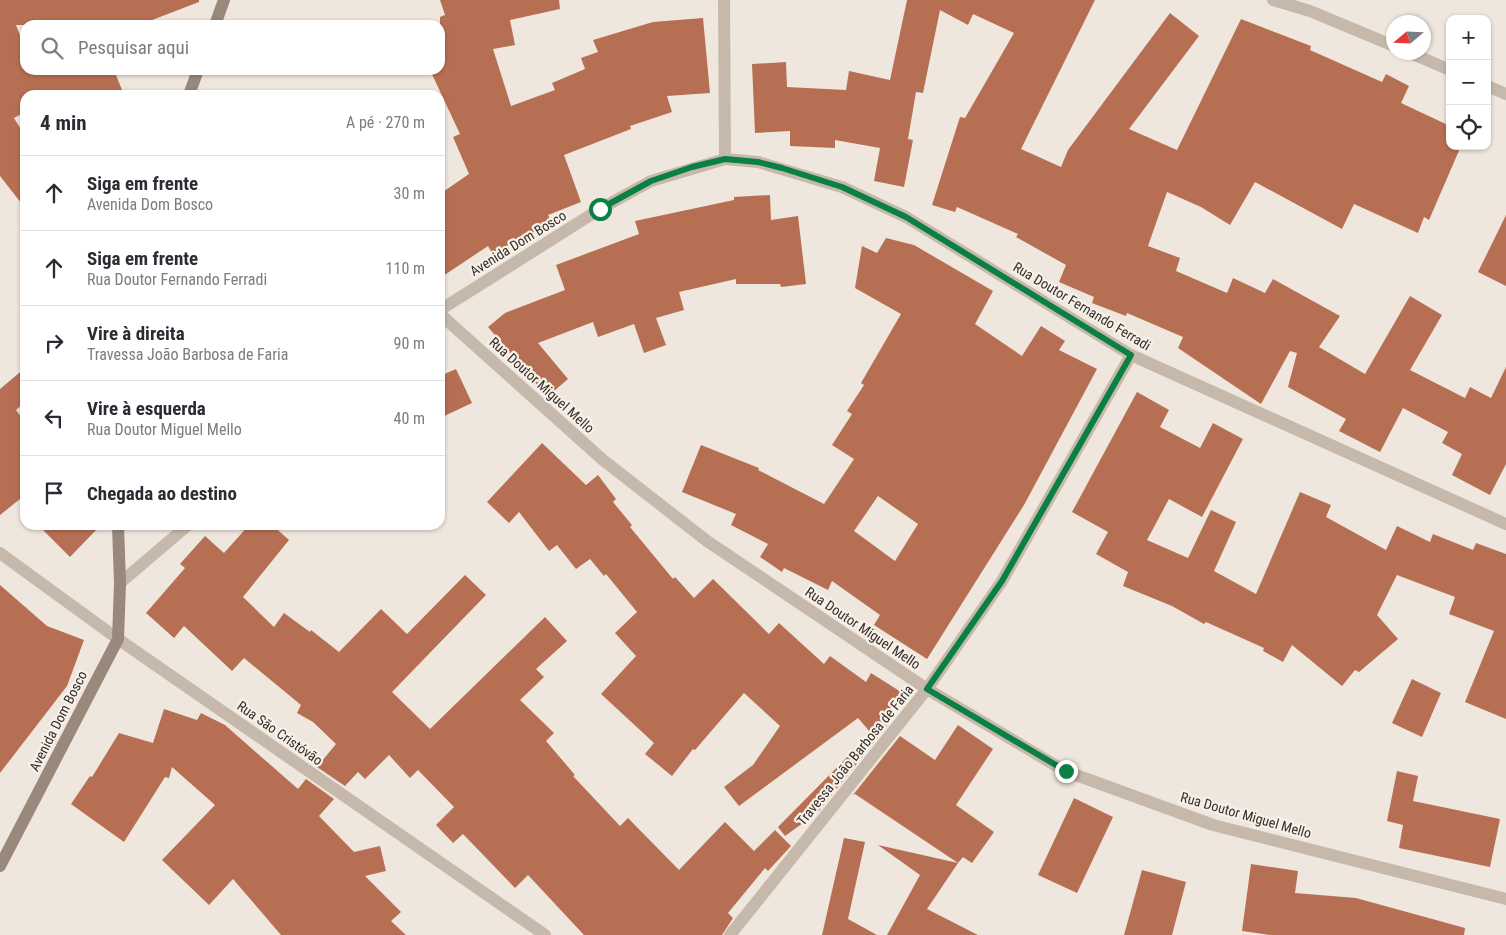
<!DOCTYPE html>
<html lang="pt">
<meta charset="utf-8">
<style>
body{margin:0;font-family:"Roboto Condensed",sans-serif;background:#f7f7f7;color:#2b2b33}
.controls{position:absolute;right:15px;top:15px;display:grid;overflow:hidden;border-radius:10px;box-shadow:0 1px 4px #0004}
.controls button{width:45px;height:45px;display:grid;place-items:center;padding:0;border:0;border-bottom:1px solid #e1e1e2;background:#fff;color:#2b2b33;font:25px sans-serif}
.compass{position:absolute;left:1386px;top:15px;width:45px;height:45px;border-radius:50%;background:#fff;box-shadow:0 1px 4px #0004;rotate:251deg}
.stop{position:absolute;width:15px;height:15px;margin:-11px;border:4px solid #0b8043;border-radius:50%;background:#fff}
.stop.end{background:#0b8043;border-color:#fff;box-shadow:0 1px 5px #0008}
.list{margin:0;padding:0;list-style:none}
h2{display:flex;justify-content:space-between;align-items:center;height:65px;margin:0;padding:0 20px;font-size:21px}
h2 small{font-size:16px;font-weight:400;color:#7c7c81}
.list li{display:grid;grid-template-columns:32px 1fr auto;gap:15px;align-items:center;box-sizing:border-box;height:75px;padding:0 20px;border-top:1px solid #e1e1e2}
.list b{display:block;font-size:19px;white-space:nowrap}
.list p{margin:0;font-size:16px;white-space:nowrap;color:#7c7c81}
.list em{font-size:16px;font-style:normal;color:#7c7c81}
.icon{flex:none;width:28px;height:28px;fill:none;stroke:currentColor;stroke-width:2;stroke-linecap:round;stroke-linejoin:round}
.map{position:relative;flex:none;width:1506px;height:935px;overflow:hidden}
.search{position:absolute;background:#fff;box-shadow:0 1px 4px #0004;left:20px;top:20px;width:425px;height:55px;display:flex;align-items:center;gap:12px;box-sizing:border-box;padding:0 18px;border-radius:15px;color:#7c7c81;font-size:19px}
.panel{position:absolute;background:#fff;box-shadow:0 1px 4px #0004;left:20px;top:90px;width:425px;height:440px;border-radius:15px}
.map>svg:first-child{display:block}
.building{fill:#b76f53;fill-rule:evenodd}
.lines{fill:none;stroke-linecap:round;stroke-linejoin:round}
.street{stroke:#c6b8ab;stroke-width:12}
.secondary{stroke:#99887c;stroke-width:12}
.route{stroke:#0b8043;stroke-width:6}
.labels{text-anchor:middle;stroke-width:4.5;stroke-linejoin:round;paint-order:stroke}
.street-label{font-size:14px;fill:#342d29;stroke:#f7f1e9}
</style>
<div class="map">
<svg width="1506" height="935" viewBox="0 0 1506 935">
<rect width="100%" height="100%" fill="#efe7dd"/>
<path class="building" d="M0,0H199V2L139,25H16L25,48V70H114L124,95H25V112L14,118L25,136V208L0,176Z
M440,0H559L560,9L510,20L515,45L493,49L511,106L555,90L552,83L585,69L581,58L598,52L593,40L653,22L703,18L710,93L667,96L672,112L630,126L631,129L564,155L581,202L548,215L552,223L529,235L492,253L488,246L440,278V194L469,174L453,137L460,134L430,70H440V17L445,15Z
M907,0H1095L1021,149L1061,167L1068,150L1170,13L1199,36L1129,129L1177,150L1241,19L1311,46L1310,50L1382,82L1386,74L1409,86L1401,103L1450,126V146H1461L1429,220L1424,217L1418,233L1354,204L1342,229L1255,182L1230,225L1201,207L1167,192L1148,246L1180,258L1176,271L1227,293L1233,278L1265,293L1273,279L1340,316L1319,347L1365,374L1410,296L1442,315L1410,370L1465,398L1470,387L1491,398L1506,367V464L1490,495L1452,475L1462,454L1442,443L1448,432L1403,408L1380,452L1339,431L1346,419L1288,387L1297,353L1290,351L1261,404L1178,348L1183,337L1127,313L1126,316L1092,303L1094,297L1059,282L1066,265L1016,237L1018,234L957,207L955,212L932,205L960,117L965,118L1014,33L973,14L968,25L940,10L923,93L916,92L908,139L913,140L904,187L874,181L880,148L835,140V148L790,146V131L755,133L752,64L786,62L787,87L846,90L849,71L890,80Z
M770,195L771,220L798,216L806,284L781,287L780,284H736V279L679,292L684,310L656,318L666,345L644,353L634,324L598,337L593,322L538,343L568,379L547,397L488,327L505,313L565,290L556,265L639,234L635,221L734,200V197Z
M1506,215V286L1478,272Z
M886,238L914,245L993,291L975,324L1022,356L1041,326L1065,341L1059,350L1097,369L1024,505L927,659L874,625L880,615L832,581L828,590L784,568L782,572L760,557L768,544L731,525L736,514L682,492L701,445L759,468L758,470L824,504L854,459L832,445L852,414L847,411L864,385L861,383L901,314L855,288L862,246L877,253ZM878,496L918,524L895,561L854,531Z
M25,368V402L16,410L25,422V495L0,515V389Z
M456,369L472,403L440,418V376Z
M1137,392L1169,410L1160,427L1200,448L1213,423L1243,439L1202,517L1169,499L1147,540L1188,558L1211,510L1236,522L1214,571L1256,594L1300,492L1331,505L1326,517L1386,550L1397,526L1430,542L1433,534L1473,550L1476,543L1506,554V719L1465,702L1494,631L1449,614L1455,597L1397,575L1377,615L1398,639L1359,672L1355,670L1342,686L1292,645L1283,662L1263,651L1264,648L1206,622L1204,624L1172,606L1123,586L1128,572L1096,554L1108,532L1072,512Z
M542,443L586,485L598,475L616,499L613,502L632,525L630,527L673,579L675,577L694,598L713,579L769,634L779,623L824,664L830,656L866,682L871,673L901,692L882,723L887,726L817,813L785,836L778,827L871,733L858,718L739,806L724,787L753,765L780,726L744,693L695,750L693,749L672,776L645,754L654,743L601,694L636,656L615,633L637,612L606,574L604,576L590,559L576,569L557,545L549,551L519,512L509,523L487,502Z
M38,525H101L70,557Z
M249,525H272L289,540L243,597L274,627L284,613L310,632L311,630L339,652L381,609L407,634L465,575L486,595L392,692L430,729L545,617L567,641L536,669L544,677L520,700L554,733L546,741L575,775L573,776L620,826L628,818L679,870L725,822L754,851L775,830L791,846L768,871L765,868L728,913L733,918L722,935H584L528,875L515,888L463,834L453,843L436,825L454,807L418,770L410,778L389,755L365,779L358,772L345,786L317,767L336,744L313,722L297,713L301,705L244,658L232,671L184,626L174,638L146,613L185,568L180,564L205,536L224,553Z
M0,585L47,626L84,640L67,686L0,773Z
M1412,679L1441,693L1422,737L1392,723Z
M164,709L197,720L201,713L225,725L298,789L306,779L334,799L319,816L354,852L380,846L386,871L365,876L401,912L391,921L406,935H281L233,879L209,905L162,860L215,805L172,767L169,778L165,777L124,842L71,804L90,776L92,777L119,733L153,743Z
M958,725L993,749L956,805L994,832L972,863L963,857L958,863L855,794L853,795L900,736L935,760Z
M1397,771L1418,776L1413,801L1500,819L1490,867L1399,848L1403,825L1387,821Z
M1074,798L1113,817L1077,893L1038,875Z
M844,838L865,842L848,919L877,935H822Z
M878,845L958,863L927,909L978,935H887L920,875Z
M1251,864L1298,871L1295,893L1356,898L1465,928L1464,935H1270L1242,931Z
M1142,870L1186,882L1172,935H1124Z"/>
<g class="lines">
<path class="street" d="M724,0L725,159
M1273,0L1310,11L1394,46
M1408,52L1450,70
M1487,86L1506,94
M440,310L600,209L651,181L725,159L758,162L842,187L906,217L1131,355L1506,524
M440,314L603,460L707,541L927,689L1065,771L1213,825L1506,899
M0,553L118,639L545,935
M120,583L188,525
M730,935L927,689L1002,581L1131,355"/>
<path class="secondary" d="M215,25L224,0
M189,95L198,70
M0,866L118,639L120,583L118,525"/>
</g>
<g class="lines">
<path class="route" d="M600,209L651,181L692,167L725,159L758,162L782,168L842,187L906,217L1131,355L1002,581L927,689L1066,771"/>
</g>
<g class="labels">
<g class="street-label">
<text transform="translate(518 243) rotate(-32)" y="5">Avenida Dom Bosco</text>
<text transform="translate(1082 306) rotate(31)" y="5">Rua Doutor Fernando Ferradi</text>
<text transform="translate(542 385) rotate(42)" y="5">Rua Doutor Miguel Mello</text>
<text transform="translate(863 628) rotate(34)" y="5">Rua Doutor Miguel Mello</text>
<text transform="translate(58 721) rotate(-63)" y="5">Avenida Dom Bosco</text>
<text transform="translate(280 733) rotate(35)" y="5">Rua São Cristóvão</text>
<text transform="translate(855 755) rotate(-51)" y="5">Travessa João Barbosa de Faria</text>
<text transform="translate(1246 815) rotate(16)" y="5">Rua Doutor Miguel Mello</text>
</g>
</g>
</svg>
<div class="controls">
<button>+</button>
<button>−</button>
<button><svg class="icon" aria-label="locate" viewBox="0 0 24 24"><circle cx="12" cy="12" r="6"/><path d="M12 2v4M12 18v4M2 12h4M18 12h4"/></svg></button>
</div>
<svg class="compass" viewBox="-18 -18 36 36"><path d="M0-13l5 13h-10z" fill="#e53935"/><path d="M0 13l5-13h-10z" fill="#7c7c81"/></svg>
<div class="stop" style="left:600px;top:209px"></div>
<div class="stop end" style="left:1066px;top:771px"></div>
<div class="search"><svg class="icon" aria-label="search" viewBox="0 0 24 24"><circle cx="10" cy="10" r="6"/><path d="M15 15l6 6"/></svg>Pesquisar aqui</div>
<section class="panel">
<h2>4 min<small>A pé · 270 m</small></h2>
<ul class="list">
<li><svg class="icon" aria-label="ahead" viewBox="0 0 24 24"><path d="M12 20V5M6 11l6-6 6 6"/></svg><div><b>Siga em frente</b><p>Avenida Dom Bosco</p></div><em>30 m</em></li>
<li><svg class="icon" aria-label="ahead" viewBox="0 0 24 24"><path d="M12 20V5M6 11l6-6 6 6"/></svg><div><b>Siga em frente</b><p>Rua Doutor Fernando Ferradi</p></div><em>110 m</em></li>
<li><svg class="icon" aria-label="right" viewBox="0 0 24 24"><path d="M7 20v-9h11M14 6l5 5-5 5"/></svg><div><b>Vire à direita</b><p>Travessa João Barbosa de Faria</p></div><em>90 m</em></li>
<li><svg class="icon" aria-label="left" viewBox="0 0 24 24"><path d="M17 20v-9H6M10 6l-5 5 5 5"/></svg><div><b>Vire à esquerda</b><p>Rua Doutor Miguel Mello</p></div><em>40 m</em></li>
<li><svg class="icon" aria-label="arrive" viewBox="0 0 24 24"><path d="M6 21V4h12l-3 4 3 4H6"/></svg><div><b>Chegada ao destino</b></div></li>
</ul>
</section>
</div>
